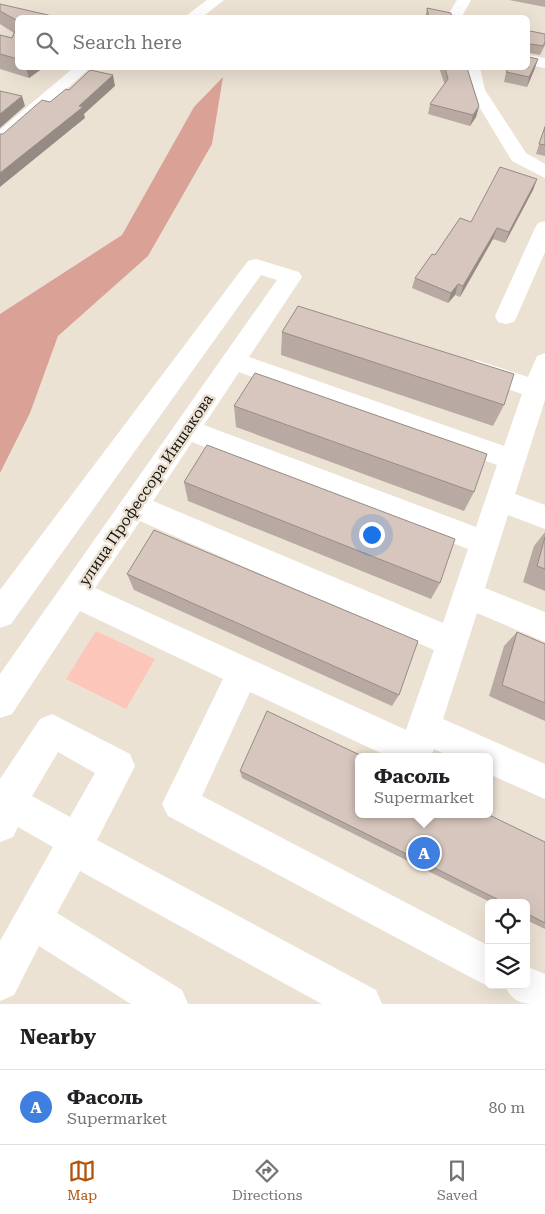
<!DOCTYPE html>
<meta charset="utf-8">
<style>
body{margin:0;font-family:"Roboto Serif",serif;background:#f2f2f2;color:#202124}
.controls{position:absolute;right:15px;bottom:15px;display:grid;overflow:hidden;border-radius:8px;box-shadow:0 5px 20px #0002}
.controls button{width:45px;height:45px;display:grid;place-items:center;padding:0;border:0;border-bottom:1px solid #e0e0e0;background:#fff;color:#202124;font:25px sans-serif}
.you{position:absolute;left:371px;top:534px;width:18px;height:18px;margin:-12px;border:4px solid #fff;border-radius:50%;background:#1a73e8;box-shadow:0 0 0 8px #1a73e833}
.badge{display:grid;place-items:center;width:32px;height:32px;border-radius:50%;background:#b45309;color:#fff;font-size:16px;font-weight:700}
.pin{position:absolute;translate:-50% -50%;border:2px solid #fff;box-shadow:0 1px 5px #0006}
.popup{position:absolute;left:355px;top:753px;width:138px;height:65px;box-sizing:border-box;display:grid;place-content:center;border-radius:8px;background:#fff;filter:drop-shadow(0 1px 4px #0005);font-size:16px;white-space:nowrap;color:#757577}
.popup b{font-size:19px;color:#202124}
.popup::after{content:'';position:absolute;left:50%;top:100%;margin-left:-10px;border:10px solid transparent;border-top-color:#fff}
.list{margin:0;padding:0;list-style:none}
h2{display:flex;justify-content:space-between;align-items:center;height:65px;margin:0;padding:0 20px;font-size:21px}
h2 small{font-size:16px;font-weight:400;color:#757577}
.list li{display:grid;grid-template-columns:32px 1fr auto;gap:15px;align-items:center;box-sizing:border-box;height:75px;padding:0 20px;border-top:1px solid #e0e0e0}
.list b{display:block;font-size:19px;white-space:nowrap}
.list p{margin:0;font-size:16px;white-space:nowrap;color:#757577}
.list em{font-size:16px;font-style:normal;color:#757577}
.icon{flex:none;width:28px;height:28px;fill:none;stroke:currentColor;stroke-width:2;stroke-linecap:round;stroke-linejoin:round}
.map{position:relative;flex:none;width:545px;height:1004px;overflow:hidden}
.search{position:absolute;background:#fff;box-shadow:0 5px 20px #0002;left:15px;right:15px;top:15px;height:55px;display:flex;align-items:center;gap:12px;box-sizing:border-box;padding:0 18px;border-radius:8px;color:#757577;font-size:19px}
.sheet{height:140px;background:#fff}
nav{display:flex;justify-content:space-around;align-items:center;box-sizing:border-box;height:70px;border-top:1px solid #e0e0e0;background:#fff;font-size:14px;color:#757577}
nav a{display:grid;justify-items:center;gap:2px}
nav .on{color:#b45309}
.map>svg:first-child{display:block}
.green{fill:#fdc6ba}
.forest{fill:#daa296}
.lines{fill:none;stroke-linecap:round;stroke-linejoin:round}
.minor{fill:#fff;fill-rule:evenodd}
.wall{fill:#b8aaa3}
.shaded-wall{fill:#968b84}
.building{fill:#d6c6bd;stroke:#968b84}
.labels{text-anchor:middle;stroke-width:5;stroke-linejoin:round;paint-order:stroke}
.street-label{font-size:15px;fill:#181410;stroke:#ece2d4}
</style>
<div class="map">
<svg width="545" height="1004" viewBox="0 0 545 1004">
<rect width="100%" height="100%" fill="#ece2d4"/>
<path class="green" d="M96,631L155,659L126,709L66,679Z"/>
<path class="forest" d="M223,77L212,144L148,256L58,336L30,413L0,473V314L122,235L194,107Z"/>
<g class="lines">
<path class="minor" d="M207,0H224L201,18H183Z
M457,0H471L461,18H446Z
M528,55L545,58V68L528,65Z
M73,68H90L6,143L0,144V130Z
M464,68H480L485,90L526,153L545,164V178L512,161L469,90Z
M545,221V252L517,316L514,322L506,324L498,322L495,316L535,228L538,223Z
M256,259L299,272L302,277L249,357L504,446L522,394L467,375L464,369L467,363L476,360L528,377L537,356L545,353V400L515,494L545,505V529L508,515L485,588L545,612V642L477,613L443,719L545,764V799L489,774V757H451L434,749L431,757H389L250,692L202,796L489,946V985H493L489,987L168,816L162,804L223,679L80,611L12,714L0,718V674L277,280L261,275L11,624L0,628V590L248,261ZM239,372L497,465L476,527L204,425ZM192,442L468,549L443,623L153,501ZM140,521L434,650L406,730L95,588Z
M52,714L130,754L135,766L97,840L376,990L382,1004H322L80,871L57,913L182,990L188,1004H131L39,946L14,995L0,1001V941L53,847L18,827L13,837L0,842V779L40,719ZM58,752L95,773L70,817L32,796Z
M526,966L545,974V1004C523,1004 514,1004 504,985H526Z"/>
</g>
<path class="wall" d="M509,0H545V7Z
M0,4L18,18V68H43L29,78L0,69V35L12,38L14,33L0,24Z
M427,8L452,18H425Z
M545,34V45L540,55L529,53V57L535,68L527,87L504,82L506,72L528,35Z
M439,68H467L479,106L476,117L470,126L428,114L430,104L445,85Z
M545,125V156L536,154Z
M537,179L533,190L505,243L493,239L460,297L455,295L448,303L412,288L415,278L435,255L471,222Z
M282,332L504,405L493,426L281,355Z
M234,406L474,492L464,511L236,427Z
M184,482L440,583L431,599L188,501Z
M545,532V591L523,582L534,546Z
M127,574L399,695L392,706L134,590Z
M517,632L545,644V721L489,696L504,646Z
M240,771L545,842V929L526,920V903H492L242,778Z"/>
<path class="shaded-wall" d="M538,59L535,68L527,87L529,77Z
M26,68H43L29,78Z
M113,75L115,86L84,114L85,118L0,187V173L79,106Z
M22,96L25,106L0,128V114Z
M479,106L476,117L470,126L473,115Z
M537,179L533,190L505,243L509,232Z
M497,228L493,239L460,297L463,286Z
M458,284L455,295L448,303L451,293Z"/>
<path class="building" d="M0,4L61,18H18V21L0,11Z
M427,8L451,13L452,18H429Z
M15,31H18V59L0,54V35L12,38Z
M530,31L545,34V42L543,46L531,44L529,46V57L538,59L529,77L506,72L509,68H528V35Z
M445,68H467L479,106L473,115L430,104L448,79Z
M90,70L113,75L79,106L83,107L0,173V134H3L42,100L50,102L66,89L69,90Z
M0,91L22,96L0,114Z
M545,127V145L539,144Z
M500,167L537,179L509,232L497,228L463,286L458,284L451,293L415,278L432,254L435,255L460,218L471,222Z
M298,306L514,374L504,405L282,332Z
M255,373L487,454L474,492L234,406Z
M207,445L455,539L440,583L184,482Z
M154,530L418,641L399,695L127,574Z
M545,537V569L537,566Z
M517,632L545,644V703L502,685Z
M267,711L364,757H359V814H487L545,842V923L526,913V903H505L240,771Z"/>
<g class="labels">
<g class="street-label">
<text transform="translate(146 490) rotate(-56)" y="5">улица Профессора Иншакова</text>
</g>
</g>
</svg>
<div class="controls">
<button><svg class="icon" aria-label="locate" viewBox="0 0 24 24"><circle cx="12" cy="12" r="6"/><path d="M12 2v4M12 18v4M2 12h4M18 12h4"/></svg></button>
<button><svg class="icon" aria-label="layers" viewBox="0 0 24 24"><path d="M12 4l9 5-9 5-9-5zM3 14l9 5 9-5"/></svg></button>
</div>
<div class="you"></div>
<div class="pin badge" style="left:424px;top:853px;background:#3f7fe0">A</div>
<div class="popup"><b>Фасоль</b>Supermarket</div>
<div class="search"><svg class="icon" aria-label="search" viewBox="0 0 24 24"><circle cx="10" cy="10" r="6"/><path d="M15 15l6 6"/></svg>Search here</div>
</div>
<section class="sheet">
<h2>Nearby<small></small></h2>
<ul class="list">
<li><span class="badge" style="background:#3f7fe0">A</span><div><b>Фасоль</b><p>Supermarket</p></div><em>80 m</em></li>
</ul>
</section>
<nav>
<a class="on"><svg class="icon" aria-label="map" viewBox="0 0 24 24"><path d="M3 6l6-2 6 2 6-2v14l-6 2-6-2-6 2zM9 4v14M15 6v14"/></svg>Map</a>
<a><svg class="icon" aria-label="directions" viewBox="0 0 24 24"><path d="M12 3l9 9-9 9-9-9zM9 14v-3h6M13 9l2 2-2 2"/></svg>Directions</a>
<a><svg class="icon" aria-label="saved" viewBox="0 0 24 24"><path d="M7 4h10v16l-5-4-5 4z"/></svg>Saved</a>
</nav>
